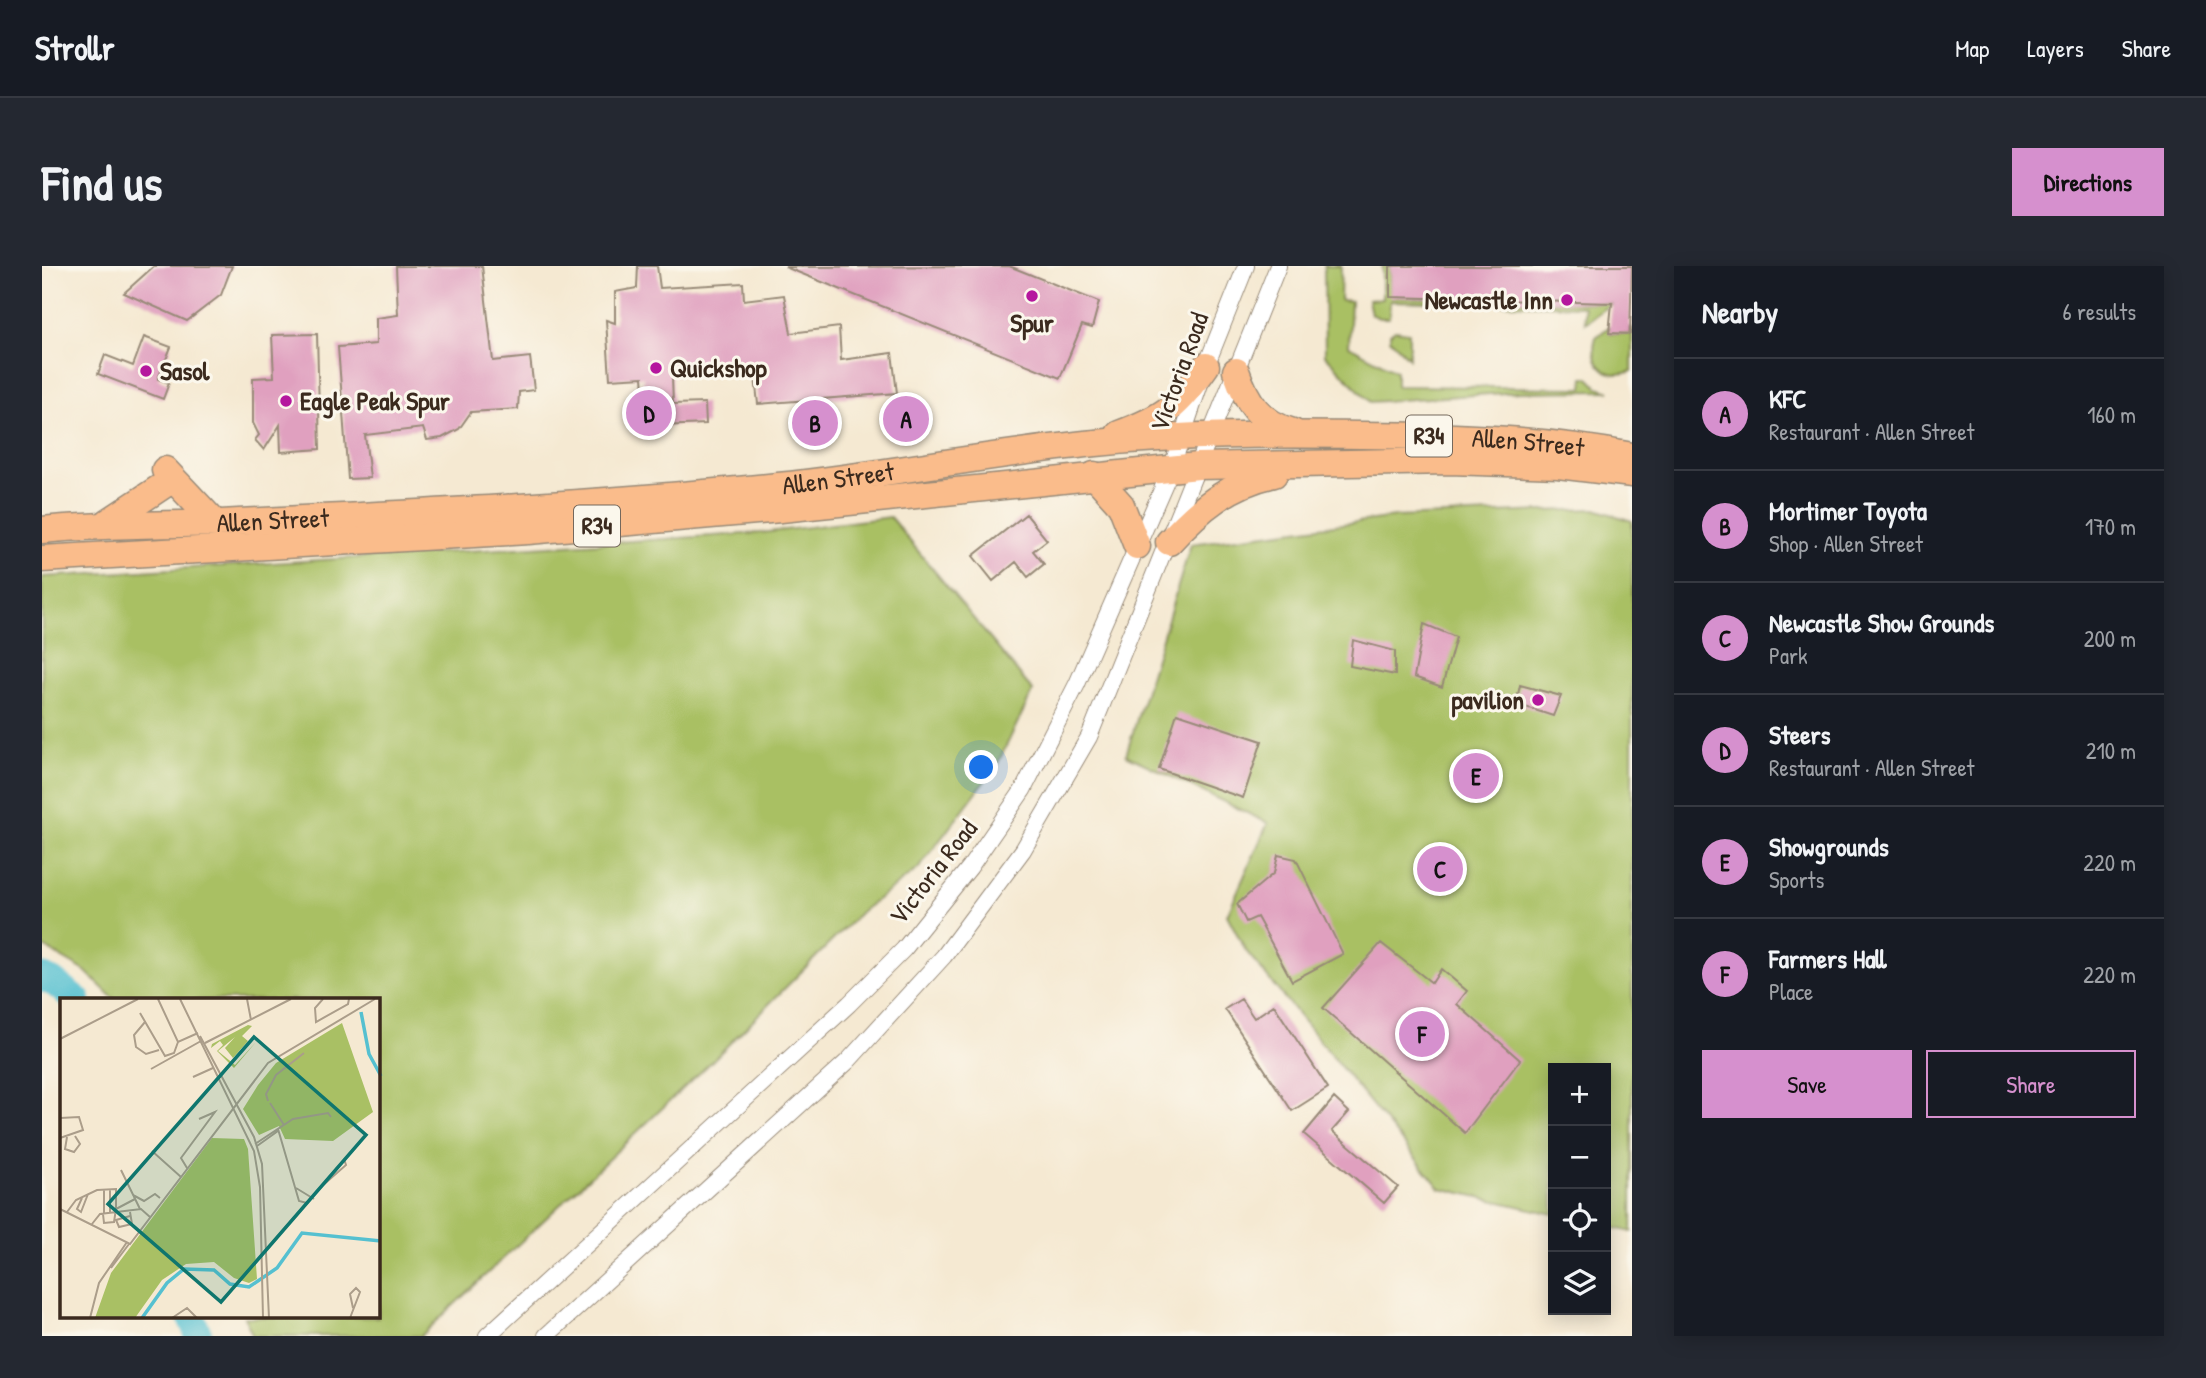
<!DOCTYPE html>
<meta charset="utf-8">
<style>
body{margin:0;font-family:"Patrick Hand",sans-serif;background:#242831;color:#f1f3f6}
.controls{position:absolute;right:21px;bottom:21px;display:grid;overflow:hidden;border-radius:0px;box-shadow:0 4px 18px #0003}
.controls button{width:63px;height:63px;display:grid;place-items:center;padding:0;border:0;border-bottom:2px solid #363941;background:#171b24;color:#f1f3f6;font:35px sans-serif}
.you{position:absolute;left:940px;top:502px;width:24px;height:24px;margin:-18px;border:5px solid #fff;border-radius:50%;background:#1a73e8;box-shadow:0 0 0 10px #1a73e833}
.badge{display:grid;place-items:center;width:46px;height:46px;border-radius:50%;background:#d690ce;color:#111;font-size:23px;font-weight:700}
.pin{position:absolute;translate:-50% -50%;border:4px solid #fff;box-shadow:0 2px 7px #0006}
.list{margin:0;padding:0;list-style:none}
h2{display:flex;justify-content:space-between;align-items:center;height:91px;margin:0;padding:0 28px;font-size:30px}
h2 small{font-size:23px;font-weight:400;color:#9ea1a6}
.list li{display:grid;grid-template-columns:46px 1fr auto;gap:21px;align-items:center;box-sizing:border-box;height:112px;padding:0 28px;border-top:2px solid #363941}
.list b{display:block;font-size:26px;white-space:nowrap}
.list p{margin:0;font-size:23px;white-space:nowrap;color:#9ea1a6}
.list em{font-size:23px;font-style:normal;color:#9ea1a6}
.actions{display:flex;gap:14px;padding:21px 28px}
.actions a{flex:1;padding:16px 0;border:2px solid #d690ce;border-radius:0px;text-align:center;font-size:24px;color:#d690ce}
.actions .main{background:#d690ce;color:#111}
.icon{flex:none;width:38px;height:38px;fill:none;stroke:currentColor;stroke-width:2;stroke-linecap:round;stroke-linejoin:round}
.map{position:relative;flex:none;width:1590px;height:1070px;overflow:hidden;border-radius:0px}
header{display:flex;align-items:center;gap:42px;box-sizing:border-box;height:98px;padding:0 35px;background:#171b24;border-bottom:2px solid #363941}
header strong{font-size:33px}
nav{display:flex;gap:38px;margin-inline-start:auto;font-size:24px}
.intro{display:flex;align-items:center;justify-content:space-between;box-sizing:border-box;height:168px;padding:0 42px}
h1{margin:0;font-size:49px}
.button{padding:18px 32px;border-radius:0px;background:#d690ce;color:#111;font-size:24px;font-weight:700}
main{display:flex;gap:42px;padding:0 42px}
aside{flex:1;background:#171b24;border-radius:0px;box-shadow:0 4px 18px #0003}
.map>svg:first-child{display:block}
.green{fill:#a9c064;stroke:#727541;stroke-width:2}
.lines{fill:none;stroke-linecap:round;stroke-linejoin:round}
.river{stroke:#55c0d0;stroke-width:28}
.building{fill:#e0a0bf}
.minor-casing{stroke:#988a78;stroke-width:18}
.primary-casing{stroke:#988a78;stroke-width:29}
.minor{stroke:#fff;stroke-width:16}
.primary{stroke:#fabc8b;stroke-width:26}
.poi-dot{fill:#b5179e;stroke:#fbf7ec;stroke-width:2.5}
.labels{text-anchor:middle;stroke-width:6;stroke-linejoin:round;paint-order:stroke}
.shield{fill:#fbf7ec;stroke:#75685c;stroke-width:2}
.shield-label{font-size:24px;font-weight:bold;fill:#3b2a1e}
.poi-label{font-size:26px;font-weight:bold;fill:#3b2a1e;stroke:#fbf7ec;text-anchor:start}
.street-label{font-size:26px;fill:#3b2a1e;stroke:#fbf7ec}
.inset-river{fill:none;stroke:#55c0d0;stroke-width:3.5}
.inset-road{fill:none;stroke:#ab9d8a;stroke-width:2}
.view{fill:#0f766e;fill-opacity:0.15;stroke:#0f766e;stroke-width:3.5}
.inset-edge{fill:none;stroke:#3b2a1e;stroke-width:3.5}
</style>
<header>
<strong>Strollr</strong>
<nav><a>Map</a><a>Layers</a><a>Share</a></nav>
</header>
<div class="intro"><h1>Find us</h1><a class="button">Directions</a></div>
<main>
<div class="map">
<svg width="1590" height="1070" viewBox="0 0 1590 1070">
<rect width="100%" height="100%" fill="#fbf7ec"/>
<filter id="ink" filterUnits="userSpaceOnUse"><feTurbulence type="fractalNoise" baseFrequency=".0143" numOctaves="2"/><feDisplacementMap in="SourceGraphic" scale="14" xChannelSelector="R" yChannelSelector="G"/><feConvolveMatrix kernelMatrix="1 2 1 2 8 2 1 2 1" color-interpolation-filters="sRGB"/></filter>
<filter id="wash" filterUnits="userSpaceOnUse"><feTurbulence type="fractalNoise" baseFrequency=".00686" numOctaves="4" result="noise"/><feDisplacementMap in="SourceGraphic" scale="28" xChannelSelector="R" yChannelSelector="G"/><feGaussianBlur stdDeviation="1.57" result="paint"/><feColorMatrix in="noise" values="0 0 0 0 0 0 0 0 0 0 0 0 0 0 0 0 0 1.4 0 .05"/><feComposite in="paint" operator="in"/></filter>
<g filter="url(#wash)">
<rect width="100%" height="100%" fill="#f5e9d2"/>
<path class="green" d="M1282,0H1299L1298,34L1309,35L1307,80L1354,105V120L1541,122L1542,111H1546L1556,121L1568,125L1478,126L1328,136L1283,89Z
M1340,0H1348L1349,31L1570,37L1543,57L1542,40L1348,35L1347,52H1337L1329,48L1326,34L1340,33Z
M1568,60V67L1588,68V61L1590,62V105C1565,116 1546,96 1554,71Z
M1353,64L1367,66V92L1348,73V68Z
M1553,243L1590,255V966L1564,960V802H1511V948L1398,922L1204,685L1185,649L1226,557L1084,489L1149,278L1353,251Z
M848,251L991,425L955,499L876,603L820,645L667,798L379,1070H211L202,1051H336V734H73L43,705L0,680V311L719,267Z"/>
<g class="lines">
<path class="river" d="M0,711L10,715L35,734
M149,1051L157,1070"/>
</g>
<g id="blocks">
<path class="building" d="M112,0H190L179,29L145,55L82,27Z
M354,0H440L451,95L488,91L492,124L477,126L476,143L429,146L417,163L400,172L385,174L381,162L323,169L328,212L306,213L296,81L334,78V52L356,49Z
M596,0H615L618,22L701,17L702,34L742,29L749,67L797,61L799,94L850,87L855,127L716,138L712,102L630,110L631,138L663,137L664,158L595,161L594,144L603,138L601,111L568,113L564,54L573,57V26L595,22Z
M967,0L1057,36L1050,62L1040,59L1018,112L743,1Z
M1348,0H1590L1588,68L1567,67L1570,37L1348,31Z
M275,68L278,183L239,186L238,159L222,184L213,174L217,169L211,157V112L232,111L230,69Z
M102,71L129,81L116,113L127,117L121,133L56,108L63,89L91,100Z
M984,248L1005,274L991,285L1002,298L986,311L974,296L951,315L931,290Z
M1382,358L1414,371L1400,421L1372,411Z
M1311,374L1353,385V409L1308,400Z
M1478,419L1519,430L1511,450L1474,438Z
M1135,447L1220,475L1201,532L1117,503Z
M1236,589L1254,593L1301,688L1250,715L1215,651L1204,656L1195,638L1232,607Z
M1339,677L1390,717L1399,703L1425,725L1415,738L1478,794L1423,867L1281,742Z
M1199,733L1212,752L1232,739L1286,822L1250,845L1183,743Z
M1292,832L1307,846L1290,865L1356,921L1342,937L1262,868Z"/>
</g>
</g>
<g filter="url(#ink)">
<use href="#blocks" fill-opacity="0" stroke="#988a78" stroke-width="2"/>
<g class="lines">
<defs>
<path id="minor" d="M445,1070L807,738L862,683L928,601L981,524L1035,418L1129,203L1164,100L1204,0
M504,1070L806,795L902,690L981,584L1047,471L1236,0"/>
<g id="primary">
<path d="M1194,105C1205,137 1218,157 1251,166"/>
<path d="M1077,168C1125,150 1135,141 1164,100"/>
<path d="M123,204L173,257"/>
<path d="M1052,209L1079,239L1095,280"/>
<path d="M66,256L122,219"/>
<path id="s1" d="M0,264C59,258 117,259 176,257C363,248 551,239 736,220C843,209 948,187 1054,177C1142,168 1230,168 1319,169C1410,170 1501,172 1590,190"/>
<path d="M1127,276C1158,242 1187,218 1232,208"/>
<path d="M0,293L486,265L739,243L1156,200L1408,195L1516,199L1590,208"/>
</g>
</defs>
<use href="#minor" class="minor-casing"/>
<use href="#primary" class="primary-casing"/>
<use href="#minor" class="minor"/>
<use href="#primary" class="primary"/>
</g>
</g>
<g class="poi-dot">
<circle cx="990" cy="30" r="7"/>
<circle cx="1525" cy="34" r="7"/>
<circle cx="614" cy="102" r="7"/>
<circle cx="104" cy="105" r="7"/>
<circle cx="244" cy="135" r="7"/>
<circle cx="1496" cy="434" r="7"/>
</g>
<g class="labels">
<g class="shield">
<rect x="1364" y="149.5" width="46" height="41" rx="5"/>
<rect x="532" y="239.5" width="46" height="41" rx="5"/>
</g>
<g class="shield-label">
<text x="1387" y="178">R34</text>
<text x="555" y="268">R34</text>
</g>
<g class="poi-label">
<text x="1511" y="43" text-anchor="end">Newcastle Inn</text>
<text x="990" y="66" text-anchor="middle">Spur</text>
<text x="628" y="111">Quickshop</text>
<text x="118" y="114">Sasol</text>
<text x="258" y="144">Eagle Peak Spur</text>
<text x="1482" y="443" text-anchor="end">pavilion</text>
</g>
<g class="street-label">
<text transform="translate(1137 106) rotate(-70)" y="9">Victoria Road</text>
<text dy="9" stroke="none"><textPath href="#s1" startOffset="1491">Allen Street</textPath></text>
<text dy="9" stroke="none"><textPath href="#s1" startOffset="798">Allen Street</textPath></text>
<text dy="9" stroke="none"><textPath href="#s1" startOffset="231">Allen Street</textPath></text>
<text transform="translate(891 606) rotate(-52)" y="9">Victoria Road</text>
</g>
</g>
<g transform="translate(18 732)">
<rect width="320" height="320" fill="#f5e9d2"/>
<path d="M282,25L313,114L273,143L225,141L219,128L199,137L183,111L198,87L216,65ZM188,27L192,28L182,38L188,43L173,60L165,50L175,39L158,53L175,67L196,44L174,70L157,53L163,47L160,43L151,50L152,46ZM152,140L184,141L188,151L197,281L189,285L174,280L154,264L126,266L102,282L75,320H35L51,275Z" fill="#a9c064"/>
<path class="inset-river" d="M301,14L309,56L321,78M82,320L107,285L124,271L154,272L170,286L189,289L217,270L242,235L321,243"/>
<path class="inset-road" d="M98,1L118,44L138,35M120,1L194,153L200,189L203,320M187,1L191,22M263,1L255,10L256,24L288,6L289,1M80,15L105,58L114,55L118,44M85,24L74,37L76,49L86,56L99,52M140,38L194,139L202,166L209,320M0,41L78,1M145,45L231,1M91,71L141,43M133,79L153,70M208,103L206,96L216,77L244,55M210,105L224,127M0,120L19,119L23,132L0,140M218,131L239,203L247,205M7,139L5,151L14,154L20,146L15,138M195,146L233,121L268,115L271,119M197,148L218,133M92,153L121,179M127,170L121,160L155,114L139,121M61,172L80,211M261,189L286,167L284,161M236,190L254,201M44,192V215M73,197L84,203L95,196L100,200M22,200L17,211L21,214L28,196M0,211L70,246L208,65L315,1M7,214L16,202L37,192L56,191V211M70,214L72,226L59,229L56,222L70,218M50,215V191M43,216L44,225L54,224L56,211L75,201M32,226L40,216L81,211L90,219M51,270L69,246M30,320L39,285L67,244M112,320L127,310L137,320M290,320L300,294L296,290L290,296L293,310"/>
<path class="view" d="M194,39L306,137L161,304L48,206Z"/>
<rect width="320" height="320" class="inset-edge"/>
</g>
</svg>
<div class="controls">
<button>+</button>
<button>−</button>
<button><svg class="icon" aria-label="locate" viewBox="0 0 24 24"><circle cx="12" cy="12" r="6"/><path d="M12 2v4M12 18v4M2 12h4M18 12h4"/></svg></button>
<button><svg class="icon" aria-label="layers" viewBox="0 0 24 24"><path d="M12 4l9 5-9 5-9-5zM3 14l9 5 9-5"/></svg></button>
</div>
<div class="you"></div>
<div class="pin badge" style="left:864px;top:153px">A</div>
<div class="pin badge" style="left:773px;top:157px">B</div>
<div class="pin badge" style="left:1398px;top:603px">C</div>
<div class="pin badge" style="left:607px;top:147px">D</div>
<div class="pin badge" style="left:1434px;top:510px">E</div>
<div class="pin badge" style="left:1380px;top:768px">F</div>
</div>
<aside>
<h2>Nearby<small>6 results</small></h2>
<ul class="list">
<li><span class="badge">A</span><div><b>KFC</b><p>Restaurant · Allen Street</p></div><em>160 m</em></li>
<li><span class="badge">B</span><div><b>Mortimer Toyota</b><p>Shop · Allen Street</p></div><em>170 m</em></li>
<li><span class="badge">C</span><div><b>Newcastle Show Grounds</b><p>Park</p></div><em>200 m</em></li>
<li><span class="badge">D</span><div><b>Steers</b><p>Restaurant · Allen Street</p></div><em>210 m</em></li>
<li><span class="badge">E</span><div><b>Showgrounds</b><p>Sports</p></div><em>220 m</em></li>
<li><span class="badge">F</span><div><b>Farmers Hall</b><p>Place</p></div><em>220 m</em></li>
</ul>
<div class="actions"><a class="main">Save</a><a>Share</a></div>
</aside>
</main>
